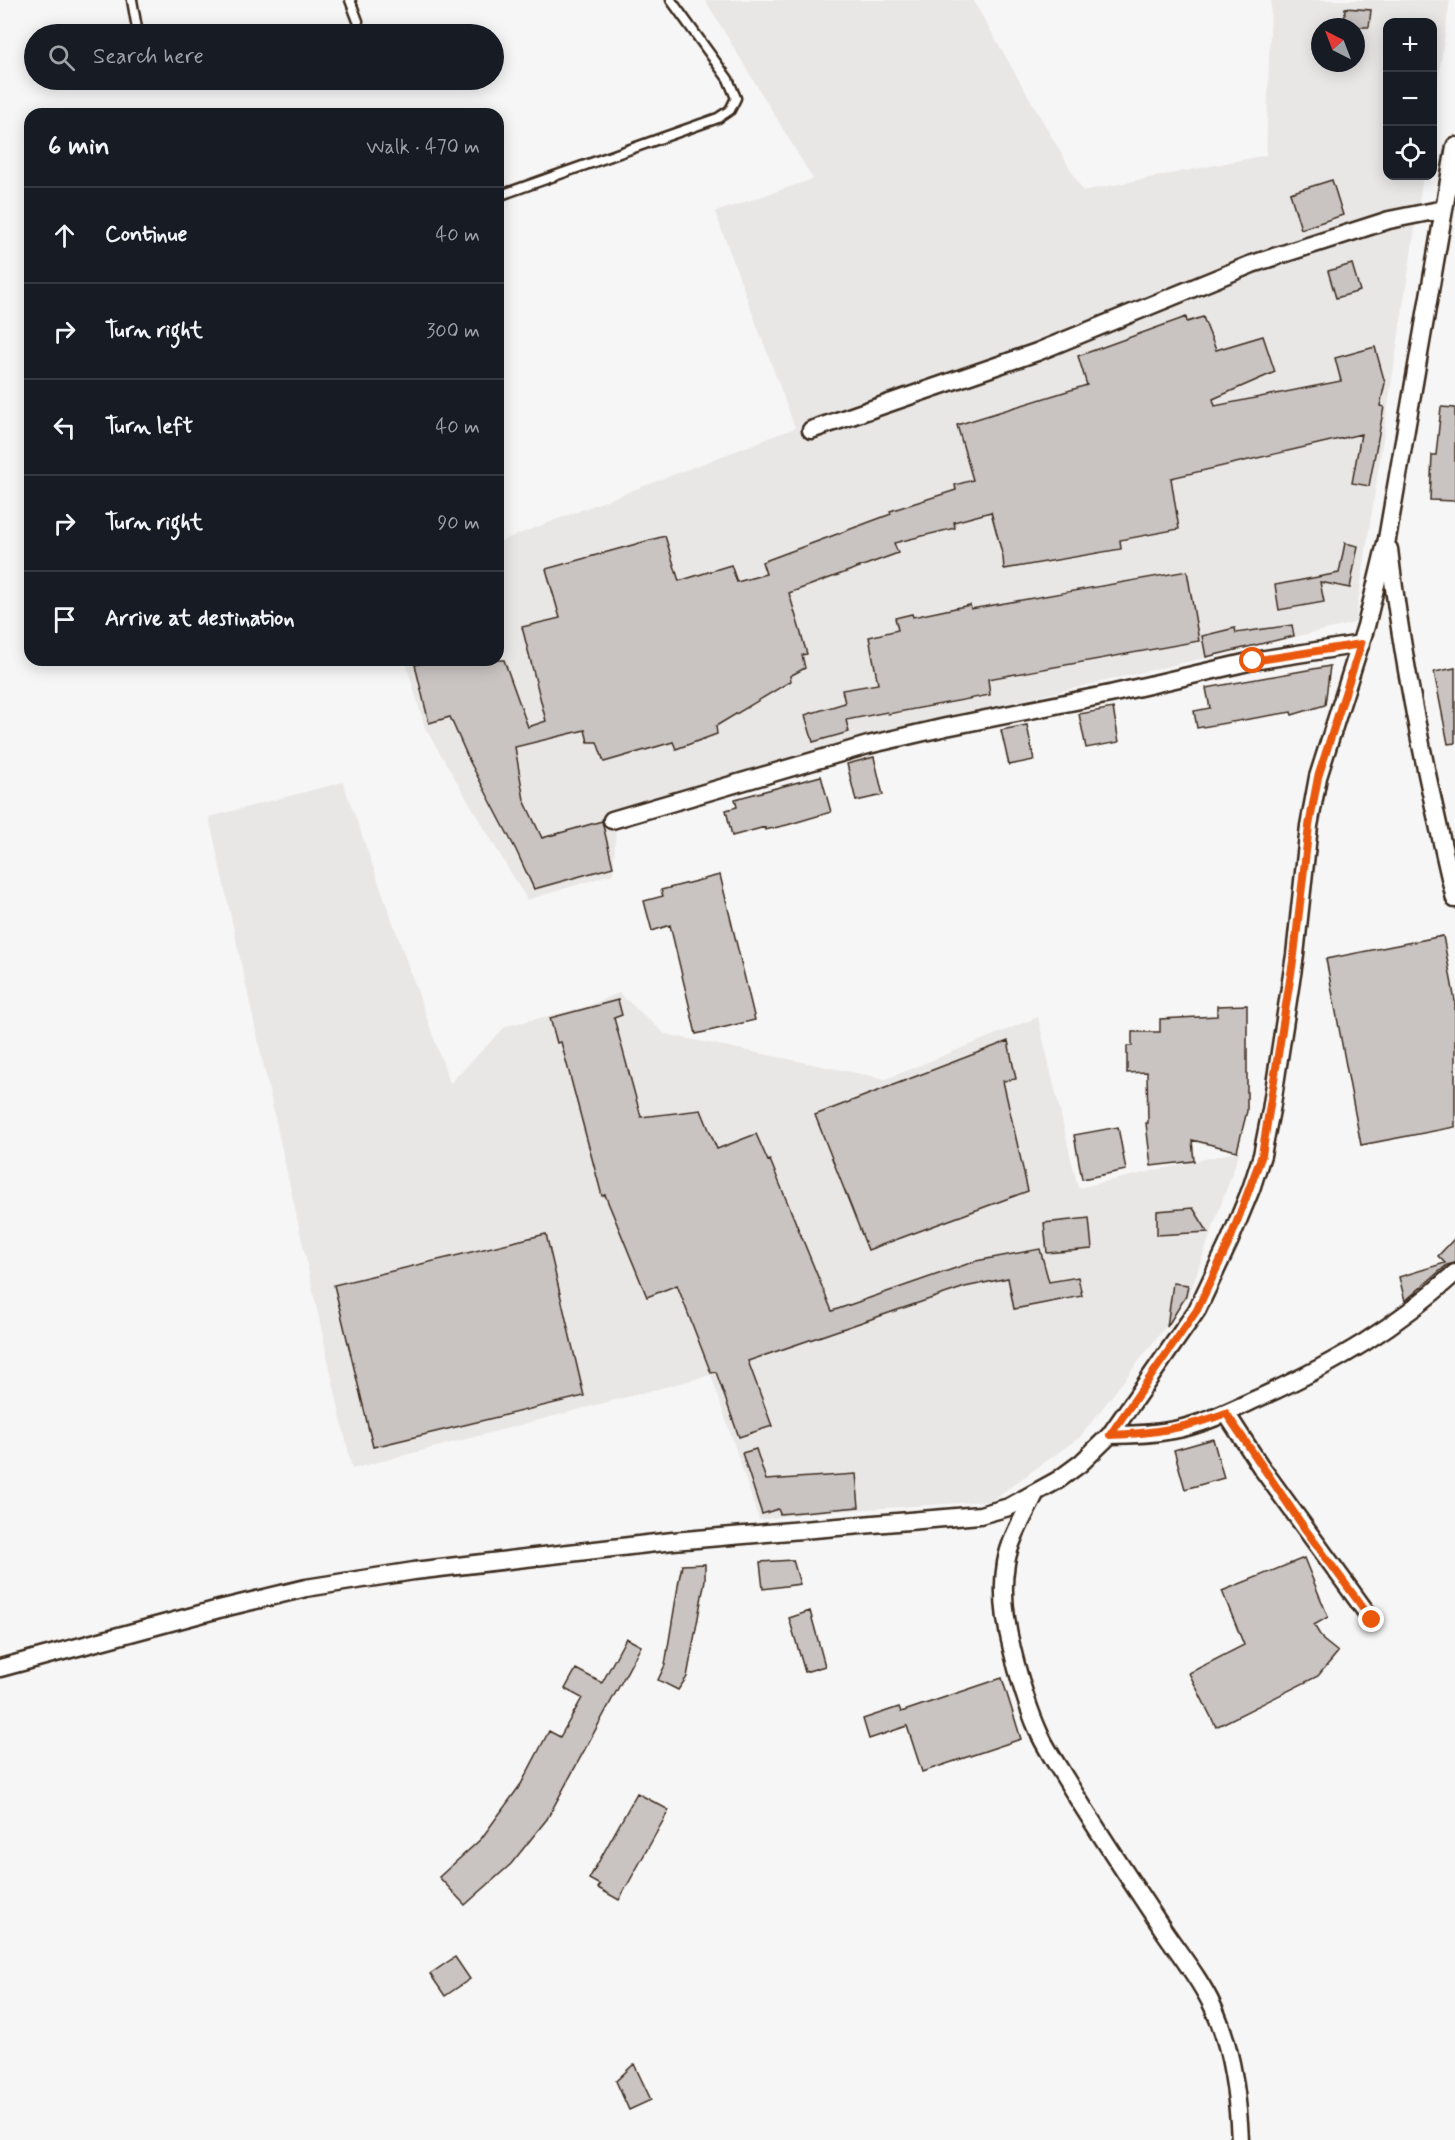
<!DOCTYPE html>
<meta charset="utf-8">
<style>
body{margin:0;font-family:Mynerve,sans-serif;background:#242831;color:#f1f3f6}
.controls{position:absolute;right:18px;top:18px;display:grid;overflow:hidden;border-radius:12px;box-shadow:0 3px 15px #0003}
.controls button{width:54px;height:54px;display:grid;place-items:center;padding:0;border:0;border-bottom:2px solid #363941;background:#171b24;color:#f1f3f6;font:30px sans-serif}
.compass{position:absolute;left:1311px;top:18px;width:54px;height:54px;border-radius:50%;background:#171b24;box-shadow:0 3px 15px #0003;rotate:318deg}
.stop{position:absolute;width:18px;height:18px;margin:-14px;border:4px solid #ea580c;border-radius:50%;background:#fff}
.stop.end{background:#ea580c;border-color:#fff;box-shadow:0 2px 6px #0008}
.list{margin:0;padding:0;list-style:none}
h2{display:flex;justify-content:space-between;align-items:center;height:78px;margin:0;padding:0 24px;font-size:26px}
h2 small{font-size:20px;font-weight:400;color:#9ea1a6}
.list li{display:grid;grid-template-columns:39px 1fr auto;gap:18px;align-items:center;box-sizing:border-box;height:96px;padding:0 24px;border-top:2px solid #363941}
.list b{display:block;font-size:22px;white-space:nowrap}
.list em{font-size:20px;font-style:normal;color:#9ea1a6}
.icon{flex:none;width:33px;height:33px;fill:none;stroke:currentColor;stroke-width:2;stroke-linecap:round;stroke-linejoin:round}
.map{position:relative;flex:none;width:1455px;height:2140px;overflow:hidden}
.search{position:absolute;background:#171b24;box-shadow:0 3px 15px #0003;left:24px;top:24px;width:480px;height:66px;display:flex;align-items:center;gap:15px;box-sizing:border-box;padding:0 21px;border-radius:33px;color:#9ea1a6;font-size:22px}
.panel{position:absolute;background:#171b24;box-shadow:0 3px 15px #0003;left:24px;top:108px;width:480px;height:558px;border-radius:18px}
.map>svg:first-child{display:block}
.built{fill:#e9e7e6;fill-rule:evenodd}
.building{fill:#c9c3c1;stroke:#3b2a1e;stroke-width:1.5}
.lines{fill:none;stroke-linecap:round;stroke-linejoin:round}
.lane-casing{stroke:#3b2a1e;stroke-width:13}
.street-casing{stroke:#3b2a1e;stroke-width:21}
.lane{stroke:#fff;stroke-width:8}
.street{stroke:#fff;stroke-width:16}
.route{stroke:#ea580c;stroke-width:8}
</style>
<div class="map">
<svg width="1455" height="2140" viewBox="0 0 1455 2140">
<rect width="100%" height="100%" fill="#f7f6f6"/>
<filter id="ink" filterUnits="userSpaceOnUse"><feTurbulence type="fractalNoise" baseFrequency=".0167" numOctaves="2"/><feDisplacementMap in="SourceGraphic" scale="12" xChannelSelector="R" yChannelSelector="G"/><feConvolveMatrix kernelMatrix="1 2 1 2 8 2 1 2 1" color-interpolation-filters="sRGB"/></filter>
<g filter="url(#ink)">
<path class="built" d="M705,0H973L1083,191L1266,155L1271,0H1450L1433,113L1432,22H1388V176H1423L1355,623L838,743L617,814L613,874L527,900L425,728L405,660H498V542L795,428L715,212L813,179ZM1320,27H1356V63H1320Z
M343,782L450,1083L506,1026L585,1007L619,993L665,1034L886,1079L1038,1017L1078,1188L1240,1151L1188,1298L1080,1437L991,1501L807,1513L759,1520L711,1375L352,1469L209,817Z"/>
<path class="building" d="M1345,8L1371,10L1369,27H1344Z
M1332,180L1343,215L1301,229L1290,193Z
M1352,264L1360,291L1336,298L1328,271Z
M1186,317L1187,322L1203,317L1216,350L1263,336L1275,372L1213,399L1215,406L1341,381L1335,358L1375,347L1385,383L1380,406L1384,407L1369,486L1352,483L1361,434L1171,478L1179,529L1120,540L1121,549L1004,569L1003,557L991,512L954,522L955,528L894,543L898,553L789,593L807,654L802,655L805,668L790,676L791,681L716,726L717,734L676,749L673,742L604,762L597,742H588L585,730L515,747L524,800L542,838L602,821L613,867L534,889L516,850L470,762L450,717L429,723L415,665L433,660H504L528,727L546,721L522,627L560,618L546,569L665,536L679,581L731,565L737,582L766,574L762,562L891,514L890,511L956,490L955,485L973,480L957,425L1087,385L1078,356Z
M1441,407L1455,408V501L1430,500L1432,455H1436Z
M1345,543L1358,546L1350,588L1320,582L1324,602L1279,610L1275,585L1339,573Z
M1187,571L1199,641L988,679L990,695L888,714L887,712L846,720L849,732L813,742L805,715L845,703L842,690L878,684L869,637L898,630L895,618L912,614L913,617L970,605L971,609Z
M1292,625L1294,636L1206,657L1202,636L1235,628L1236,633Z
M1330,666L1325,705L1292,715L1291,712L1197,728L1194,711L1210,708L1206,688Z
M1455,668V743L1448,744L1434,672Z
M1113,708L1119,742L1086,748L1079,714Z
M1027,725L1034,760L1009,765L1001,730Z
M874,757L883,795L856,801L847,764Z
M821,776L831,812L787,825L765,830V827L732,836L726,810L737,807L735,799Z
M720,875L755,1020L696,1034L670,925L652,931L644,901L663,896L661,890Z
M1443,936L1455,1001V1127L1361,1145L1326,959Z
M618,1000L622,1015L614,1018L641,1117L701,1110L717,1149L756,1134L768,1161L770,1160L832,1311L976,1261L1040,1249L1049,1282L1078,1277L1082,1296L1014,1309L1008,1278L965,1287L748,1361L772,1426L739,1437L716,1372L711,1373L677,1285L647,1297L605,1195L602,1196L561,1042L557,1043L550,1018Z
M1247,1005V1111L1237,1151L1192,1140L1194,1161L1151,1166L1146,1123H1148L1147,1072L1127,1073V1046H1132V1032H1160V1019L1217,1016V1006Z
M1008,1041L1016,1079L1003,1081L1028,1191L868,1250L815,1115Z
M1118,1127L1126,1170L1082,1179L1074,1135Z
M1193,1208L1208,1232L1157,1235V1211Z
M1089,1218L1092,1249L1047,1253L1044,1223Z
M546,1234L584,1396L373,1447L334,1285Z
M1455,1238V1263L1447,1265L1405,1301L1399,1277L1445,1263L1438,1256Z
M1173,1283L1188,1285L1186,1296L1167,1327Z
M1213,1439L1224,1478L1185,1489L1174,1450Z
M756,1449L766,1480L856,1474L859,1507L780,1514L778,1509L762,1514L742,1453Z
M1304,1558L1328,1617L1314,1625L1323,1640L1338,1652L1318,1676L1216,1727L1189,1673L1244,1645L1222,1591Z
M793,1560L800,1584L763,1589L760,1562Z
M705,1564V1580L687,1677L678,1690L658,1680L665,1665L679,1580L682,1565Z
M810,1611L825,1666L805,1672L789,1618Z
M626,1638L641,1646L547,1819L511,1864L465,1905L439,1877L481,1839L521,1784L549,1731L560,1737L582,1698L565,1689L576,1669L602,1683Z
M1002,1678L1021,1739L922,1772L907,1726L869,1739L863,1719L899,1707L901,1712Z
M637,1793L669,1810L619,1900L598,1888L600,1885L589,1879Z
M455,1957L470,1979L445,1996L430,1974Z
M634,2064L651,2100L629,2110L616,2081Z"/>
<g class="lines">
<defs>
<path id="lane" d="M132,0L138,34
M350,0L358,21
M498,196L718,118L730,110L736,98L728,79L671,0"/>
<path id="street" d="M811,430L1037,352L1252,264L1389,220L1444,209
M1389,549C1403,667 1428,784 1455,899
M612,820L868,745L946,727L1110,694L1253,661L1361,644
M1226,1413L1261,1467L1372,1620
M1110,1435C1131,1435 1153,1434 1174,1430C1205,1424 1234,1409 1263,1396C1337,1362 1395,1328 1455,1273
M1036,1492C1025,1515 1010,1538 1006,1563C1001,1592 1005,1621 1012,1649C1019,1678 1027,1707 1040,1735C1048,1752 1060,1769 1070,1786C1100,1835 1132,1883 1164,1931C1181,1956 1200,1979 1213,2007C1232,2047 1238,2096 1240,2140
M0,1668L219,1609L306,1588L414,1571L673,1541L980,1515L1009,1507L1058,1480L1081,1463L1110,1435L1197,1310L1230,1240L1251,1189L1262,1155L1271,1110L1295,955L1309,826L1318,777L1366,626L1387,539L1455,146"/>
</defs>
<use href="#lane" class="lane-casing"/>
<use href="#street" class="street-casing"/>
<use href="#lane" class="lane"/>
<use href="#street" class="street"/>
</g>
</g>
<g class="lines" filter="url(#ink)">
<path class="route" d="M1253,661L1361,644L1318,777L1309,826L1294,955L1262,1155L1230,1240L1197,1310L1110,1435C1151,1434 1188,1428 1226,1413L1305,1529L1372,1620"/>
</g>
</svg>
<div class="controls">
<button>+</button>
<button>−</button>
<button><svg class="icon" aria-label="locate" viewBox="0 0 24 24"><circle cx="12" cy="12" r="6"/><path d="M12 2v4M12 18v4M2 12h4M18 12h4"/></svg></button>
</div>
<svg class="compass" viewBox="-18 -18 36 36"><path d="M0-13l5 13h-10z" fill="#e53935"/><path d="M0 13l5-13h-10z" fill="#9ea1a6"/></svg>
<div class="stop" style="left:1253px;top:661px"></div>
<div class="stop end" style="left:1372px;top:1620px"></div>
<div class="search"><svg class="icon" aria-label="search" viewBox="0 0 24 24"><circle cx="10" cy="10" r="6"/><path d="M15 15l6 6"/></svg>Search here</div>
<section class="panel">
<h2>6 min<small>Walk · 470 m</small></h2>
<ul class="list">
<li><svg class="icon" aria-label="ahead" viewBox="0 0 24 24"><path d="M12 20V5M6 11l6-6 6 6"/></svg><div><b>Continue</b></div><em>40 m</em></li>
<li><svg class="icon" aria-label="right" viewBox="0 0 24 24"><path d="M7 20v-9h11M14 6l5 5-5 5"/></svg><div><b>Turn right</b></div><em>300 m</em></li>
<li><svg class="icon" aria-label="left" viewBox="0 0 24 24"><path d="M17 20v-9H6M10 6l-5 5 5 5"/></svg><div><b>Turn left</b></div><em>40 m</em></li>
<li><svg class="icon" aria-label="right" viewBox="0 0 24 24"><path d="M7 20v-9h11M14 6l5 5-5 5"/></svg><div><b>Turn right</b></div><em>90 m</em></li>
<li><svg class="icon" aria-label="arrive" viewBox="0 0 24 24"><path d="M6 21V4h12l-3 4 3 4H6"/></svg><div><b>Arrive at destination</b></div></li>
</ul>
</section>
</div>
